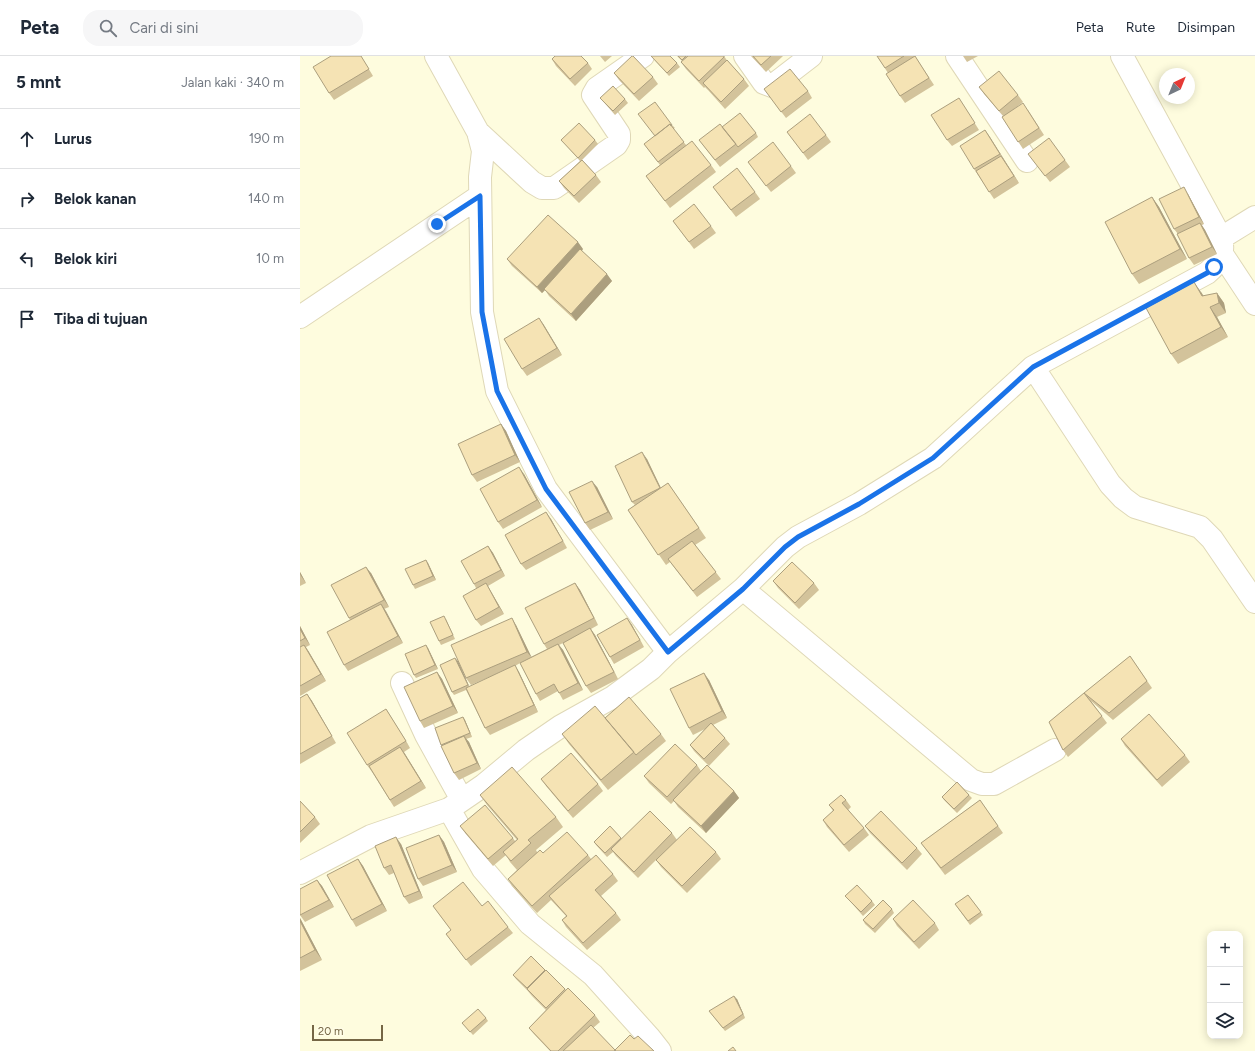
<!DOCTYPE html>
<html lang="id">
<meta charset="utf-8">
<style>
body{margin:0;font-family:Figtree,sans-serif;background:#f6f6f7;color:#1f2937}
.controls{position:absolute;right:12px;bottom:12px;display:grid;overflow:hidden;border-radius:8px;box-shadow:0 2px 10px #0003}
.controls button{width:36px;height:36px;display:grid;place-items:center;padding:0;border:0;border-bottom:1px solid #e0e1e3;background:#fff;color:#1f2937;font:20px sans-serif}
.compass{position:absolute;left:859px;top:12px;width:36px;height:36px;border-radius:50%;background:#fff;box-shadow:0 2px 10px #0003;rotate:43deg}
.scale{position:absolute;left:12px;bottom:10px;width:71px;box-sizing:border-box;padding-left:4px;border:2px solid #756645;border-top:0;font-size:11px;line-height:14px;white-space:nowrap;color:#756645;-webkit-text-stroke:3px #fffde6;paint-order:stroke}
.stop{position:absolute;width:12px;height:12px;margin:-9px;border:3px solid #1a73e8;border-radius:50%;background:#fff}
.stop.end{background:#1a73e8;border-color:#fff;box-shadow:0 1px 4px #0008}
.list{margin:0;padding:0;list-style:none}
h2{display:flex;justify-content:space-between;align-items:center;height:52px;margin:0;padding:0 16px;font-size:17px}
h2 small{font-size:13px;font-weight:400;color:#747a83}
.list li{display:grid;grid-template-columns:26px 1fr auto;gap:12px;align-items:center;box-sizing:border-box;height:60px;padding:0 16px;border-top:1px solid #e0e1e3}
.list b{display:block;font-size:15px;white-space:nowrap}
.list em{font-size:13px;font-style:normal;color:#747a83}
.icon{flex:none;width:22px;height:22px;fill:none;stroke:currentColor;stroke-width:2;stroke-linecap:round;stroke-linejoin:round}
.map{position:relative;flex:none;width:955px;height:995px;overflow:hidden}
header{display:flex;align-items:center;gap:24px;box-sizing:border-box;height:56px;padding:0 20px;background:#fff;border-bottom:1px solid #e0e1e3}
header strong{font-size:19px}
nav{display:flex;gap:22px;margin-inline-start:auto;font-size:14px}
.search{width:280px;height:36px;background:#f6f6f7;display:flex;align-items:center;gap:10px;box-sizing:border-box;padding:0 14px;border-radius:16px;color:#747a83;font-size:15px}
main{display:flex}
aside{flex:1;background:#fff}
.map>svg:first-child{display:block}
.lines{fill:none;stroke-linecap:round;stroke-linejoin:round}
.minor-casing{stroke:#dfd8b7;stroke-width:24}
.minor{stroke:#fff;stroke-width:22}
.wall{fill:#d3c39b}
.shaded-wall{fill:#ac9f7e}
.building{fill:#f5e3b4;stroke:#ac9f7e}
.route{stroke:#1a73e8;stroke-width:5}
</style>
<header>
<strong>Peta</strong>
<div class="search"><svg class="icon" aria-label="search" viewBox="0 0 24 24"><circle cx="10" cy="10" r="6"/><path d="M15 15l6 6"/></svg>Cari di sini</div>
<nav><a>Peta</a><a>Rute</a><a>Disimpan</a></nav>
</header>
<main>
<aside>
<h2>5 mnt<small>Jalan kaki · 340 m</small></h2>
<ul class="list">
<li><svg class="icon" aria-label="ahead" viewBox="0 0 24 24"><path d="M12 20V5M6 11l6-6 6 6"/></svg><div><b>Lurus</b></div><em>190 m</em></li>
<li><svg class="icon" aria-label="right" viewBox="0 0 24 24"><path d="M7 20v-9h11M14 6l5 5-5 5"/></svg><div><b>Belok kanan</b></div><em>140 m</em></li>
<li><svg class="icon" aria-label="left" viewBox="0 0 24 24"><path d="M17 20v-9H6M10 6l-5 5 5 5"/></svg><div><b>Belok kiri</b></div><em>10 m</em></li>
<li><svg class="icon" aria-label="arrive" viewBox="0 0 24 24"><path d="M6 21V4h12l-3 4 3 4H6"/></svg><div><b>Tiba di tujuan</b></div></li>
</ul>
</aside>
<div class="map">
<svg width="955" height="995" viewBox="0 0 955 995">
<rect width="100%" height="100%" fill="#fefcde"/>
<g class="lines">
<defs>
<path id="minor" d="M445,0L464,27L472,30L511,0
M657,0L727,105
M822,0L921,182L955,161
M178,76L232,126L242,132H254L316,89L319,84V78L293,39L297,32L343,0
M922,198L955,248
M0,261L180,140
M733,311L810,428L823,442L835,451L900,471L912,483L955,546
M443,533L671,724L682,728H694L755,694
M368,596L443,533L485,491L498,481L559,448L633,402L733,311L907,217C919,207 925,198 921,182
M102,627L126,679L162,744
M149,753L183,813L230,868L293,919L349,981L360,995
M0,817L71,780L149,753L184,729L226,694L261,670L313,641L351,613L368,596L246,433L197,335L182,256L180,121L183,95L178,76L136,0"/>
</defs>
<use href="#minor" class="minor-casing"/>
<use href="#minor" class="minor"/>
</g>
<path class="wall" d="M61,0L73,20L34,44L29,37Z
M300,0H312L305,6Z
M351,0L377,7L380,11L369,20Z
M377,0H424L428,6L444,23L449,30L425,53L408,34L405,31L404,32L386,13L381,6L382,5Z
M451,0H483L466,16Z
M577,0H615L634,29L605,47L600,40L588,17Z
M663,0H678L667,6Z
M252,3L288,7L292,13L275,30L256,10Z
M314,17L353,21L358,28L339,45L319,24Z
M679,31L718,39L723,46L714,53L728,54L744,79L723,93L702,61L703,60L684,38Z
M464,33L508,35L512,42L486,62Z
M300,42L325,43L328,47L315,59Z
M659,42L679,74L652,90L647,84Z
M372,69L375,72L373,73L386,89L411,109L416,116L370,152L346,120L360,109L344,88Z
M422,71L456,77L458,81L420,111L399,84Z
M685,74L719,127L694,143L674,113Z
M526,79L531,86L508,104L492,82Z
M261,84H295L298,88L282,104L296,119L301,126L279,147L264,132L259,125L280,105L264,87Z
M728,98L765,104L770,111L750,126Z
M448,106L491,110L496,117L471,136Z
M413,131L455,136L460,143L436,161Z
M888,138L904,168L902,169L905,174L917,198L894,209L889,202L878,178L874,173Z
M852,141L859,151L887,203L839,228L832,218Z
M373,165L411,170L416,177L394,193Z
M283,193L282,195L312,225L276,265L249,240L245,234L242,237L212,210L207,203Z
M901,236L904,240L917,237L924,247L926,257L917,261L928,281L878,308L871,298Z
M239,262L262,299L227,320L222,313Z
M201,368L206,375L220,406L177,426L172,419Z
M347,403L361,432L368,427L406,482L395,489L421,523L397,541L370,506L366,509L328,454L335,449L332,446Z
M224,418L242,451L203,473L198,466Z
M297,431L313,463L290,474L285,467Z
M251,463L267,492L226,514L221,508Z
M188,490L193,497L205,520L188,530L204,558L181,570L176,564V532L174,528Z
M128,507L136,524L115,533L113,529Z
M0,516L6,527L0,530Z
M71,517L89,551L84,553L103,587L48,615L44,609L50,564L49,562Z
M473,525L514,527L519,534L499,553L478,532Z
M275,527L280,534L298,569L291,573L295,579L318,623L291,637L286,630L263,587L259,589L263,594L283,634L263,644L258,635L240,645L236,638L220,607L215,610L219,616L238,656L190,679L185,672L166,634L154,639L152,636L158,605L169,631L194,619L171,629L166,622L216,569L231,601L247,593L244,588Z
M327,562L332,569L344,591L314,608L310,601Z
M146,563L155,583L141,589L139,585Z
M0,570L10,589L6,591L26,625L0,640Z
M128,592L138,613L116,622L114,619Z
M830,600L852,632L813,664L791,645L807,667L768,701L763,694L749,666Z
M137,616L142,623L158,657L124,672L120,665Z
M409,624L427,662L413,669L425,682L430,688L409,710L394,695L390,689L405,673L393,679L389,672Z
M7,638L12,645L36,687L0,708V642Z
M86,653L110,692L104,696L126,732L94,751L72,716L67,709Z
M163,661L165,664L172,681L166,683L169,686L181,713L159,724L154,717L141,689Z
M305,662L361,678L366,685L308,734L269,688L262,678Z
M821,683L885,699L890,706L862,731L825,690Z
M397,709L401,715L434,735L439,742L406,777L378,751L374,745L371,748L349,727L344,720Z
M241,723L298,728L303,735L273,762L246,730Z
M180,739L256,761L263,771L236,794L237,796L243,797L288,799L291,803L313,818L318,825L301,840L316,857L321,864L287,894L266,871L262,864L266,860L251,844L237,857L212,830L208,823L217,814L210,806L206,799L193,810L165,777L160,770L213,782L215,785L217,784L187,749Z
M669,739L672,742L657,757L644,744L642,741Z
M546,744L551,751L548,754L564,772L569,779L549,796L527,771L523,764L533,755L529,749Z
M680,744L703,777L645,819L621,787Z
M0,745L15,761L20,768L0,787Z
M310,770L322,783L372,777L377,784L416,796L421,803L387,837L361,811L356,804L338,822L316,800L313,796L307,801L296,789L294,786Z
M565,770L617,792L622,798L607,814L570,777Z
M139,779L144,786L157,816L123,830L118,823Z
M101,788L123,842L109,848L104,841L94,817L89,819L84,812Z
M58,803L63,810L87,855L56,871L52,864Z
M17,824L22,830L34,851L5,866L0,859Z
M668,839L683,859L670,869L655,848Z
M545,840L572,845L575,849L563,860L548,843Z
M133,850L208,871L213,877L171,910L146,878L151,874Z
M592,853L594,857L575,877L565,868L563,864Z
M0,862L22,904L0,915Z
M593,863L635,867L639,874L619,893L597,870Z
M213,919L265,933L295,959L300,966L293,972L315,994L334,983L354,995H250L234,978L229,972L246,954L232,940L227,934L216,923Z
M437,943L445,962L425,975L409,955Z
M186,962L188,965L173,979L162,967Z"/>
<path class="shaded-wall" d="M685,74L690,81L719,127L714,120Z
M884,131L888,138L904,168L899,161Z
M852,141L859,151L887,203L880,193Z
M900,167L905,174L917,198L912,191Z
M278,186L283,193L245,234L244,233L245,234L242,237L237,231Z
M307,218L312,225L276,265L271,258Z
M894,226L901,236L909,250L902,240Z
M917,237L924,247L926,257L919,247Z
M910,251L917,261L928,281L921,271Z
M239,262L244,269L262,299L257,292Z
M201,368L206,375L220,406L215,399Z
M342,396L347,403L364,439L360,432Z
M219,411L224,418L242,451L237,444Z
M292,425L297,431L313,463L308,456Z
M246,456L251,463L267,492L263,485Z
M188,490L193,497L205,520L201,514Z
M126,504L128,507L136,524L133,520Z
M66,511L71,517L89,551L84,544Z
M0,516L6,527L1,520L0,518Z
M186,527L190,534L204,558L199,551Z
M275,527L280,534L298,569L294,562Z
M81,548L86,555L103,587L98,580Z
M212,562L216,569L232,602L227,596Z
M327,562L332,569L344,591L340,584Z
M0,570L10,589L5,582L0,573Z
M290,572L295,579L318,623L314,616Z
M258,588L263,594L283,634L278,627Z
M4,589L9,596L26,625L21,618Z
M126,589L128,592L138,613L135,609Z
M155,602L158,605L170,632L168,629Z
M215,609L219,616L238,656L234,649Z
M137,616L142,623L158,657L153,650Z
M404,617L409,624L427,662L422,655Z
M7,638L12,645L36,687L32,680Z
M86,653L90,660L110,692L106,685Z
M163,661L165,664L172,681L170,677Z
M164,680L169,686L181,713L177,707Z
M100,691L105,698L126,732L121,725Z
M434,735L439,742L406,777L401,770Z
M139,779L144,786L157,816L152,809Z
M96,781L101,788L123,842L119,835Z
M58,803L63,810L87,855L82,848Z
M17,824L22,830L34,851L29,844Z
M0,862L22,904L15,894L0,865Z
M434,940L437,943L445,962Z"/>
<path class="building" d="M31,0H61L69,13L29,37L13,11Z
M255,0H281L288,7L270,23L252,3Z
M332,0H333L353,21L334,38L314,17Z
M351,0H370L377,7L367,17Z
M378,0H386L382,4Z
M388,0H424V1L399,25L381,6Z
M453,0H471L461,9Z
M577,0H604L585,12Z
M615,0L629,22L600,40L586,18Z
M427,4L444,23L421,46L403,27Z
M490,13L508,35L481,56L464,33Z
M699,15L718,39L699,55L679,31Z
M313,30L325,43L313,55L300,42Z
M659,42L675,67L647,84L631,59Z
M355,46L372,69L371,70L370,68L355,80L338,58Z
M723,47L739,72L718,86L702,61Z
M440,57L456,77L438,91L422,71Z
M510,58L526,79L503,97L487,76Z
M279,67L295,84L278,102L261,84Z
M370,68L384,86L358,106L344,88Z
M420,68L436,88L415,104L399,84Z
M685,74L700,98L674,113L660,90Z
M749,82L765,104L745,120L728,98Z
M392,85L411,109L365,145L346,120Z
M473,86L491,110L466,130L448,106Z
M701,100L714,120L689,136L676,115Z
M282,104L296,119L274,140L259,125Z
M437,112L455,136L431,154L413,131Z
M884,131L899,161L874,173L859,143Z
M852,141L880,193L832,218L805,166Z
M394,148L411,170L389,186L373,165Z
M248,159L278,186L237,231L207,203Z
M900,167L912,191L889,202L877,178Z
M280,193L307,218L271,258L244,233Z
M894,226L902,240L917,237L919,247L910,251L921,271L871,298L846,252Z
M239,262L257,292L222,313L204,283Z
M201,368L215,399L172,419L158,388Z
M342,396L360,432L332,446L315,410Z
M219,411L237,444L198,466L180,433Z
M292,425L308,456L285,467L269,436Z
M368,427L399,472L358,499L328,454Z
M246,456L263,485L221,508L205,479Z
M392,485L416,516L393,535L368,503Z
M188,490L201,514L174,528L161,505Z
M126,504L133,520L113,529L105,513Z
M492,506L514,527L495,547L473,525Z
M66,511L84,544L49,562L31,529Z
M186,527L199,551L176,564L163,540Z
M275,527L294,562L244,588L225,552Z
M81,548L98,580L44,609L27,576Z
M144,560L153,579L139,585L130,566Z
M212,562L227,596L166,622L151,589Z
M327,562L340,584L310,601L297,579Z
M290,572L314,616L286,630L263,587Z
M0,573L5,582L0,585Z
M258,588L278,627L259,637L254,628L236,638L220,607Z
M4,589L21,618L0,630V591Z
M126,589L135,609L114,619L105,598Z
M830,600L847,625L809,657L784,637L802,660L763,694L749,666L784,637Z
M155,602L168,629L152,636L140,609Z
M215,609L234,649L185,672L166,632Z
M137,616L153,650L120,665L104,631Z
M404,617L422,655L389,672L370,633Z
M7,638L32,680L0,698V642Z
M329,641L361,678L336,699L305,662Z
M295,650L334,696L301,724L262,678Z
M86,653L106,685L67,709L47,677Z
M849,658L885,699L857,724L821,683Z
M163,661L170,677L141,689L135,672Z
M411,667L425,682L404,703L390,689Z
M164,680L177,707L154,717L141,690Z
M375,688L397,709L367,741L344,720Z
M100,691L121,725L90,744L69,710Z
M271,697L298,728L268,755L241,723Z
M407,709L434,735L401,770L373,744Z
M212,711L256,761L228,784L231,787L211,805L203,796L218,783L180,739Z
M657,726L669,739L654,753L642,741Z
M541,739L546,744L542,747L564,772L544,789L523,764L534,754L529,749Z
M680,744L698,770L641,812L621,787Z
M0,745L15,761L0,776Z
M185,749L213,782L188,803L160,770Z
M350,755L372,777L334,816L311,793Z
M581,755L617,792L602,807L565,770Z
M310,770L321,782L305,797L294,786Z
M390,771L416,796L382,830L356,804Z
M267,776L288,799L232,850L208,823L240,794L243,797Z
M139,779L152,809L118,823L106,792Z
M96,781L119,835L104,841L91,809L84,812L75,790Z
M296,799L313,818L295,834L316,857L283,887L262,864L267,860L249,840Z
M58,803L82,848L52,864L27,819Z
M17,824L29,844L0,859V833Z
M163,826L182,850L188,845L208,871L166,904L146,878L151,874L133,850Z
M557,829L572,845L561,856L545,840Z
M668,839L681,856L668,865L655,848Z
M583,844L592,853L573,873L563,864Z
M613,844L635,867L614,886L593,863Z
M0,865L15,894L0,902Z
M231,900L245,914L227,932L213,919Z
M246,914L265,933L246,952L227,933Z
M268,932L295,959L258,995H251L229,972Z
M434,940L443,958L423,972L409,955Z
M178,953L186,962L170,976L162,967Z
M291,969L315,994L314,995H263Z
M330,979L334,983L338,980L354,995H316L315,994Z
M433,991L436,995H428Z"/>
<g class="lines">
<path class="route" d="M137,168L180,140L182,256L197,335L246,433L368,596L443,533L485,491L498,481L559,448L633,402L733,311L907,217L914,211"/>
</g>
</svg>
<div class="controls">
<button>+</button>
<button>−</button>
<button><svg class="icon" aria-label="layers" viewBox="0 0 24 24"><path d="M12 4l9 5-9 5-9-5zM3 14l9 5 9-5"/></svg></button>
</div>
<svg class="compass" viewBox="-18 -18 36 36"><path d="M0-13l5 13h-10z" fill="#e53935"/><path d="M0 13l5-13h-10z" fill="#747a83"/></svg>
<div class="scale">20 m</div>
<div class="stop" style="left:914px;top:211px"></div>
<div class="stop end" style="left:137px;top:168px"></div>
</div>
</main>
